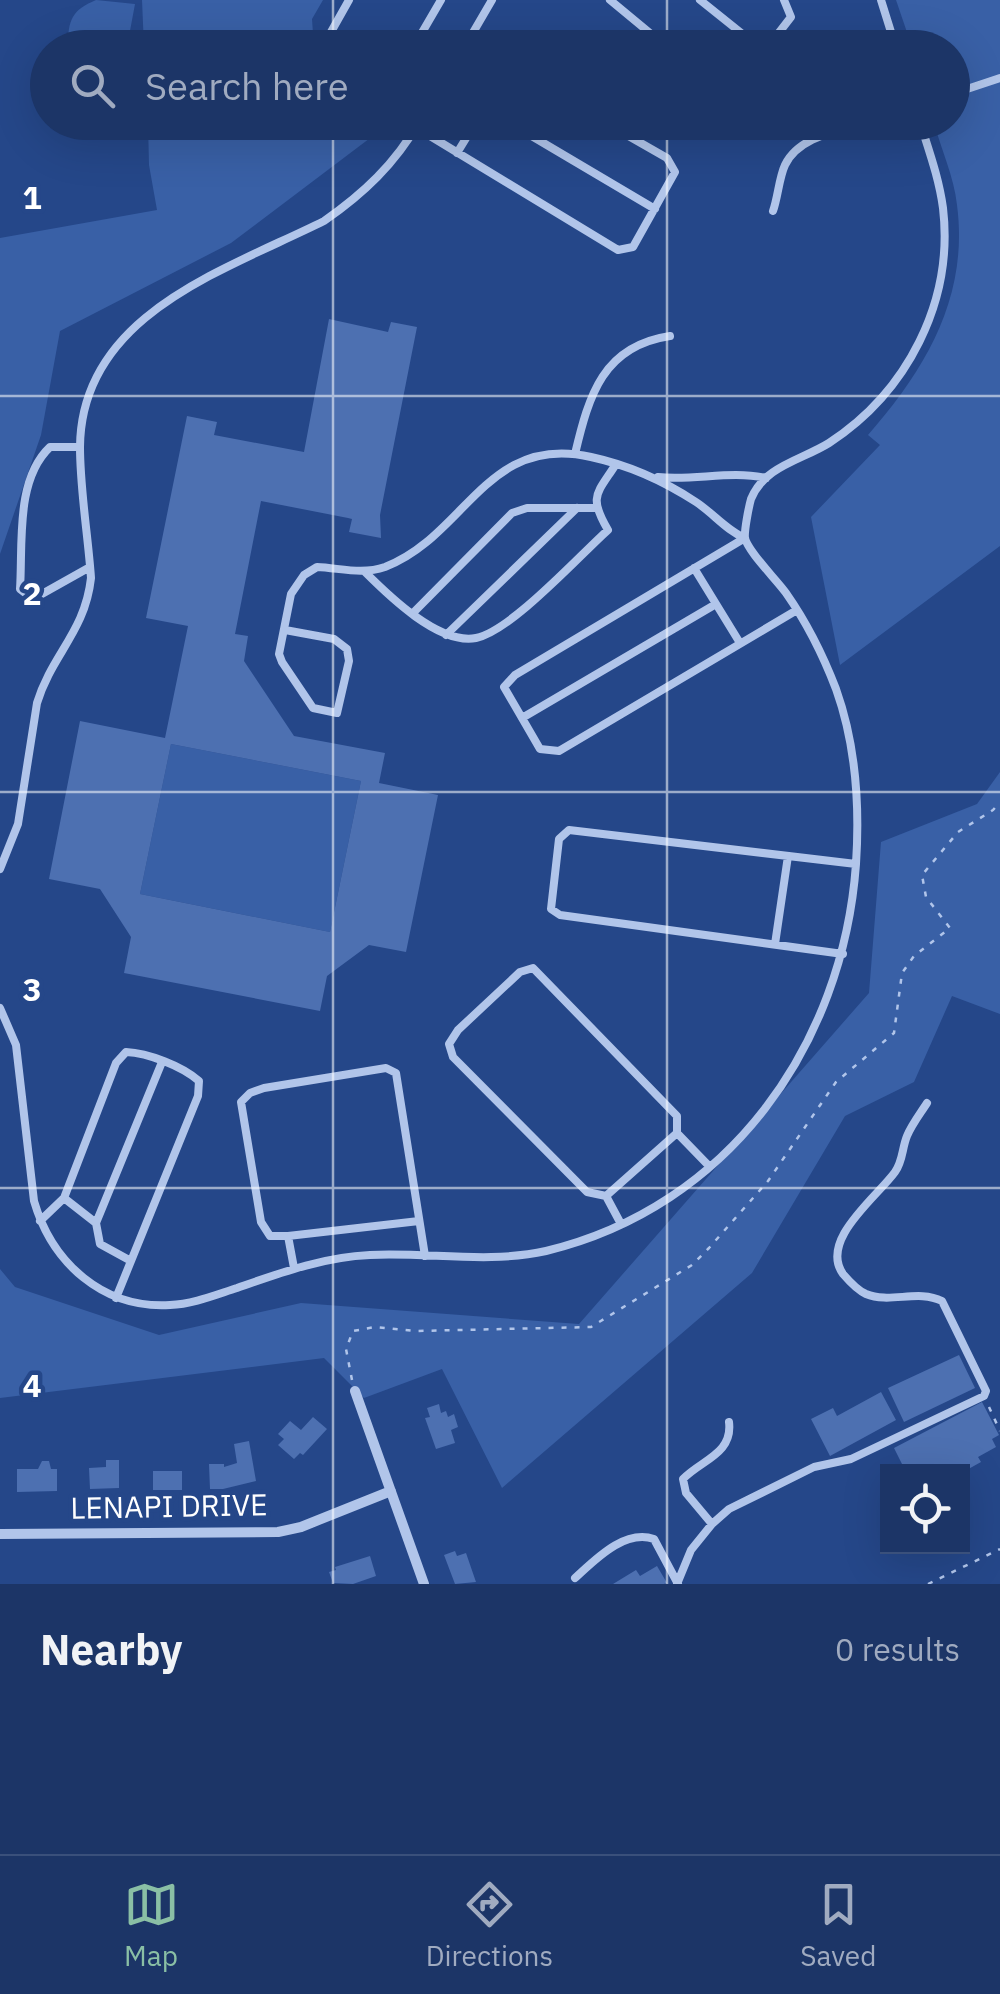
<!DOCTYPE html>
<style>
body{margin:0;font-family:"IBM Plex Sans",sans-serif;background:#253d6d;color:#f1f3f6}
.controls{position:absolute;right:30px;bottom:30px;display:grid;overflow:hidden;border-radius:0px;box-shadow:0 10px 40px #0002}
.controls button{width:90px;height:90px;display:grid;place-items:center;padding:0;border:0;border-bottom:2px solid #3a507b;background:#1c3567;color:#f1f3f6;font:50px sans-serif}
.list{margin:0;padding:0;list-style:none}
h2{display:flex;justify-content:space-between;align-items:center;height:130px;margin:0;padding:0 40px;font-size:42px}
h2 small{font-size:32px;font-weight:400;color:#a0abc0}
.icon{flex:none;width:55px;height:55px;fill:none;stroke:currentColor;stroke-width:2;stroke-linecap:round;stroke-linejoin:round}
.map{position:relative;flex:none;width:1000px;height:1584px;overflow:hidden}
.search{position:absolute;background:#1c3567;box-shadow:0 10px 40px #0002;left:30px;right:30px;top:30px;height:110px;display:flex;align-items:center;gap:25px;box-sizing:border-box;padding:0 35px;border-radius:55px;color:#a0abc0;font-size:38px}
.sheet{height:270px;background:#1c3567}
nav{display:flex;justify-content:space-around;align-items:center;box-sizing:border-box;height:140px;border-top:2px solid #3a507b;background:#1c3567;font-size:28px;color:#a0abc0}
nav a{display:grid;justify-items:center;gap:5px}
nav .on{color:#8abfa5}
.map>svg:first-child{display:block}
.green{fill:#3960a6}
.building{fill:#4d70b1;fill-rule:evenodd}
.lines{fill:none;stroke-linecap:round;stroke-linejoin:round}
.path{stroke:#b1c5ea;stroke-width:2.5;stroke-dasharray:5 8;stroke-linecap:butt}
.service{stroke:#b1c5ea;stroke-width:8}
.minor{stroke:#b1c5ea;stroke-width:10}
.grid{fill:none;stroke:#fff;stroke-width:2.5;stroke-opacity:0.55}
.labels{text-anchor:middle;stroke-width:9;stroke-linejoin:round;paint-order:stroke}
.street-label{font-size:30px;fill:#fff;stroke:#254789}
.grid-label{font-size:32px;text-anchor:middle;font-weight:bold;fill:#fff;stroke:#254789;stroke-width:9;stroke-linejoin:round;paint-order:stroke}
</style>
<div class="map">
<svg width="1000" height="1584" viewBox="0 0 1000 1584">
<rect width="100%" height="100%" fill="#254789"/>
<path class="green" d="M96,0L135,4L127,47L68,46C68,20 72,10 96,0Z
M142,0H323L312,19L314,48L144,47Z
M896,0H1000V546L840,665L811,517L880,445L868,435C926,369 969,296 957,205C954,177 941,149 934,123L952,122V48L912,47Z
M148,123H390L231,243L60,331L41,435L0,554V238L157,210L149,165Z
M171,744L361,781L330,932L140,894Z
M1000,772V1014L952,996L914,1082L845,1116L752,1273L502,1488L442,1369L364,1398L324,1358L0,1398V1269L15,1287L159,1335L301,1303L579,1324L869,993L881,842L977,804Z"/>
<path class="building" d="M329,319L388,332L391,322L417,327L380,515L381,538L349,532L352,519L348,518L261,501L235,634L248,636L244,661L294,736L385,753L379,783L438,795L406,952L369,945L327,976L320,1011L124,973L131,937L100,889L49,879L80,721L165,738L188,626L146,618L187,416L217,422L214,435L304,452ZM171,744L361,781L330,932L140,894Z
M959,1355L975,1388L904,1422L888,1388Z
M881,1392L896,1420L830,1456L811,1419L833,1408L837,1416Z
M982,1402L999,1435L992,1439L996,1447L978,1457L981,1462L963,1472H906L894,1448Z
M439,1404L441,1413L446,1411L448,1417L454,1414L458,1427L451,1430L455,1443L436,1449L425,1418L430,1417L427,1408Z
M313,1417L327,1429L303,1455L300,1453L294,1459L278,1445L284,1439L278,1434L290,1421L301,1430Z
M249,1441L256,1481L223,1489H210L209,1464H224V1467L237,1463L234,1444Z
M106,1460H119V1488L90,1489L89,1468L106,1467Z
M42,1461H49L51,1469H57V1491L17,1492V1469H38Z
M153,1471H182V1490H153Z
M455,1551L457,1556L466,1553L476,1582L455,1584L444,1555Z
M370,1556L376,1576L353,1584L333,1583L329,1572L336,1570L335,1567Z
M657,1566L667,1583L664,1584H613L636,1570L640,1576Z"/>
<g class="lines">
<path class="path" d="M352,1380L346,1349L353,1331L375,1327L417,1331L591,1327L692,1265L709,1248L768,1181L836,1082L894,1033L902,973L914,956L950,928L926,897L922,875L958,832L993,810L1000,802
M989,1407L1000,1431
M928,1584L1000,1549"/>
<path class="service" d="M610,0L668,48
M700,0L760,48
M881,0L896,48
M322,48L349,0
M413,48L441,0
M464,48L492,0
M767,48L791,17L784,0
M952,94L1000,78
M407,122L618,250L633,247L675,172L667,158L604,122
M508,122L655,209
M457,153L476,122
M773,211C778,197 779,178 785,165C799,136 839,131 867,122
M80,447H50C15,480 23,544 20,589L33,599L90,567
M575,454C589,395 603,346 670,336
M658,477C694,481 731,470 766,478
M745,538L515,675L504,687L540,749L559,751L797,610
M694,568L740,643
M365,572C389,596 439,645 476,638C511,631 579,556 608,530C588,496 597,494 616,464
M413,613L512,513L527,508H595
M285,630L334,639L347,649L349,661L337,713L313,708L282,662L279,654L291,594L304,575L317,567C340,568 362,575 385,567C466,536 486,433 591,457C628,465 664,481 696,502C713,513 727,531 745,538
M446,635L577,508
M522,718L716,604
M0,869L18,824L37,703C52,654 85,632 91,578C88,535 80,490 80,447C81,314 226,270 324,221C363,194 395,164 419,122
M775,944L788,856
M843,954L560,915L551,909L559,839L569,830L856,864
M0,1008L16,1045L34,1201C52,1263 103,1309 170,1305C193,1304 215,1295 237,1288C280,1273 323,1257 370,1255C429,1252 488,1264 546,1251C729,1207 843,1045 856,864C860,804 856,745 836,689C823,655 807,623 786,593C777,580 748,552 745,538C744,531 749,506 751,499C764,466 802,460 829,443C907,392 954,302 943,208C939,178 929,151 920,122
M606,1196L587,1192L453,1057L449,1044L458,1030L520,972L533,968L677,1116V1133L709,1166
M606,1196L677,1133
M606,1196L621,1224
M64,1198L96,1223L100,1244L131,1261
M40,1221L64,1198L116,1063L126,1052C148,1053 182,1066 199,1081L198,1096L116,1298
M96,1223L162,1062
M288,1236L419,1221
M294,1268L288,1236H270L261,1222L241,1102L250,1093L264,1088L386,1068L396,1073L425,1256
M712,1524L686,1493L683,1479C701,1460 733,1454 729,1422
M575,1578C595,1560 624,1529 654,1539L678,1584
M677,1584L691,1550L712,1524L729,1509L814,1467L851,1459L984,1396L986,1391L942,1301C918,1289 890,1304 866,1294C857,1290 849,1281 843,1274C819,1240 877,1197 895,1172C903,1161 902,1148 907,1136C912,1124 920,1114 927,1103"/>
<path class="minor" d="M355,1391L424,1584
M0,1534L278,1532L301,1527L391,1491"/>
</g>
<path class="grid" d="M333,0V48M667,0V48M333,122V1584M667,122V1584M0,396H1000M0,792H1000M0,1188H1000"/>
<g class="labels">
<g class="street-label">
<text transform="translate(169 1507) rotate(-1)" y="10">LENAPI DRIVE</text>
</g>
</g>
<g class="grid-label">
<text x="32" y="209">1</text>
<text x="32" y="605">2</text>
<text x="32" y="1001">3</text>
<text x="32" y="1397">4</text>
</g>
</svg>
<div class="controls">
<button><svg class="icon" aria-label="locate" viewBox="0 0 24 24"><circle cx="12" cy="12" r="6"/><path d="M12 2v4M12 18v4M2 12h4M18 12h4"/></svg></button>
</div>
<div class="search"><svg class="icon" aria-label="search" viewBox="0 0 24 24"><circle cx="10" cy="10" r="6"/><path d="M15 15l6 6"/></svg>Search here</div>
</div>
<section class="sheet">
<h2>Nearby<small>0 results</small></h2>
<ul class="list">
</ul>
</section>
<nav>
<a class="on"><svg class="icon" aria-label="map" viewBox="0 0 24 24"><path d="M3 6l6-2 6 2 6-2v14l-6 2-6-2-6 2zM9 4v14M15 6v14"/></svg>Map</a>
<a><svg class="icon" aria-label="directions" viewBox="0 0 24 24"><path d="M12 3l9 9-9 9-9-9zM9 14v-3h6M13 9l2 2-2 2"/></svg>Directions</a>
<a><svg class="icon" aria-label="saved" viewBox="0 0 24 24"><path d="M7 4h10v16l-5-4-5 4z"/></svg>Saved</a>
</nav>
